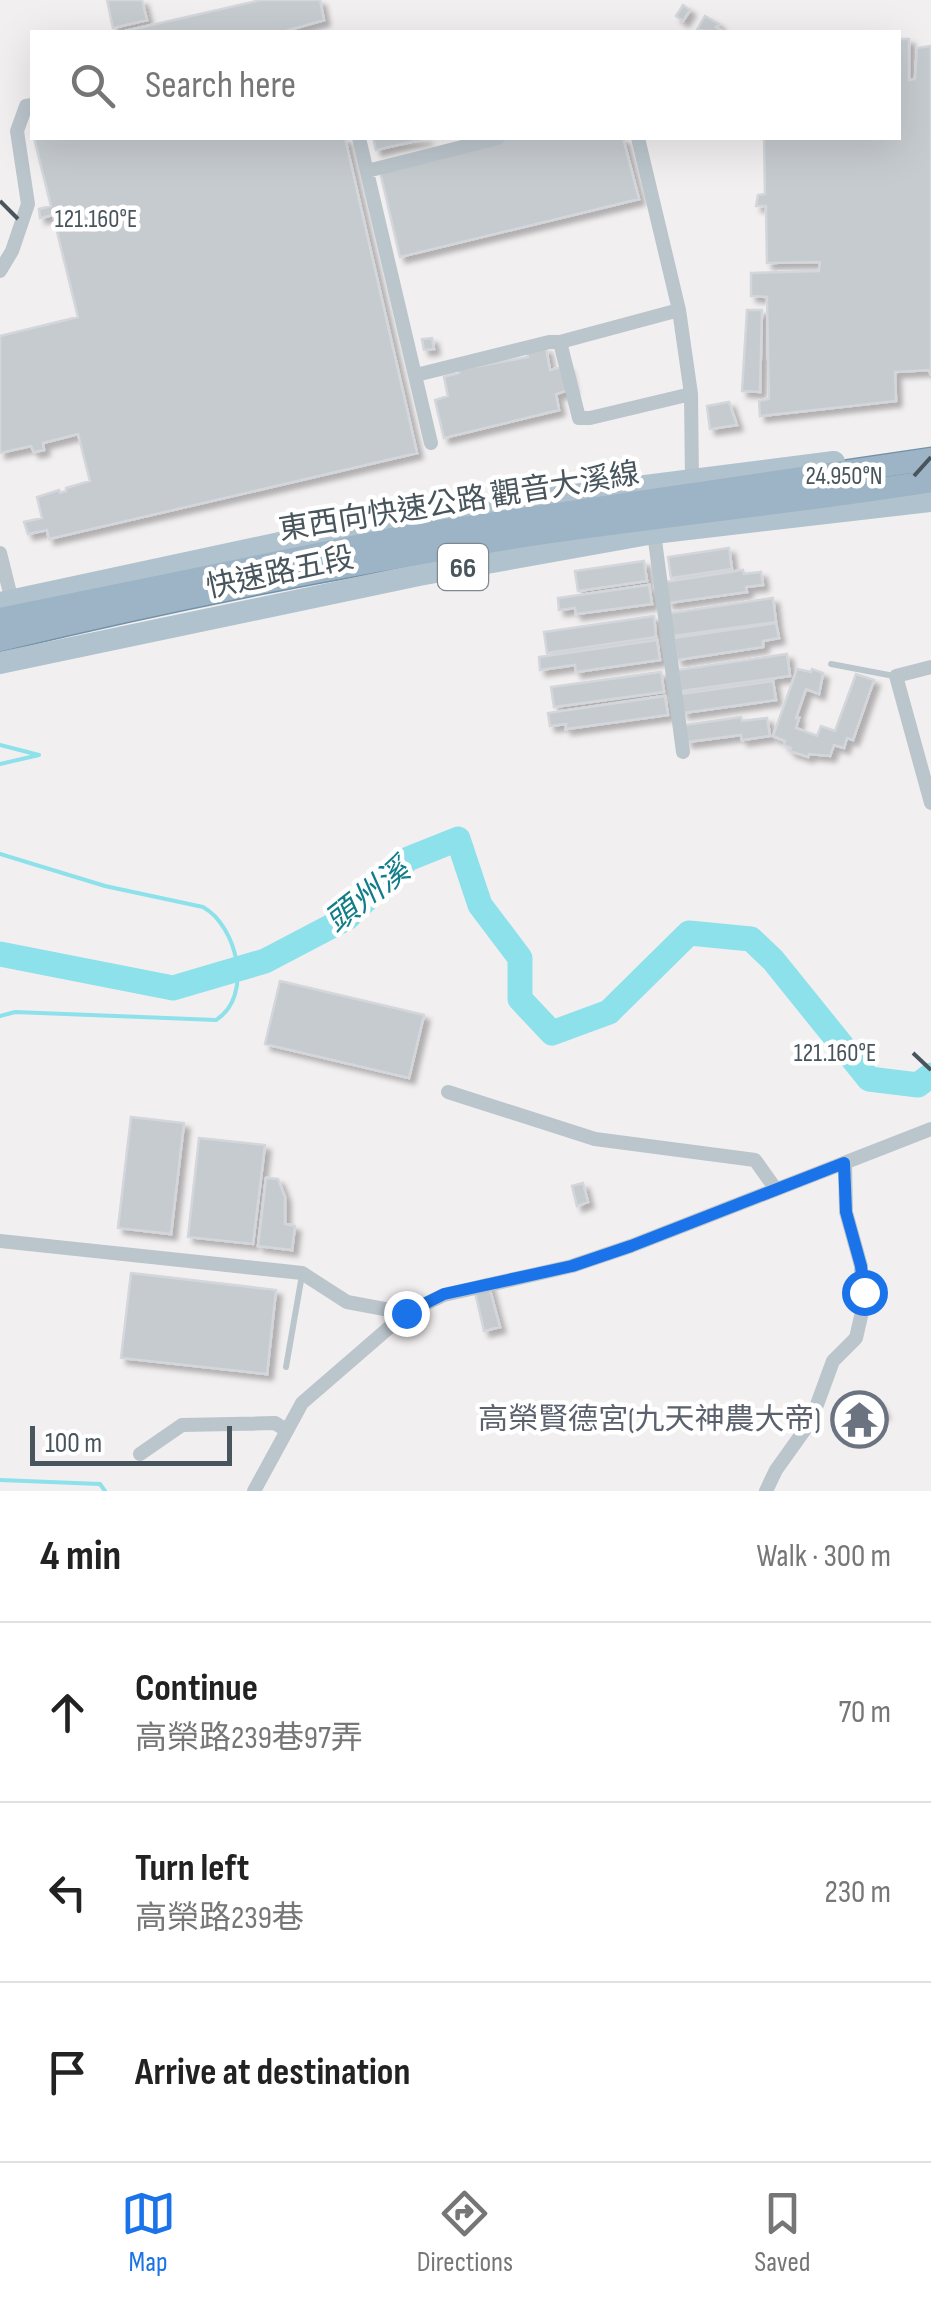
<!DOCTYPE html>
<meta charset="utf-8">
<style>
body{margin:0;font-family:"Sofia Sans Condensed","Noto Sans TC",sans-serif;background:#f6f6f6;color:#222}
.scale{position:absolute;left:30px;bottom:25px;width:202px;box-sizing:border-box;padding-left:10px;border:5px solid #48555c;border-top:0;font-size:28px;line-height:35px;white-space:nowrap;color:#48555c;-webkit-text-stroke:8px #fff;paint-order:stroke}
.stop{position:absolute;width:30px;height:30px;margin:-22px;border:8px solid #1a73e8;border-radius:50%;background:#fff}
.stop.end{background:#1a73e8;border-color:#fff;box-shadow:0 2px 10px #0008}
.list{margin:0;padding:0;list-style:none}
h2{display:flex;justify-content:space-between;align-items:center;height:130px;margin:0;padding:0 40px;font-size:42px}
h2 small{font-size:32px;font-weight:400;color:#767676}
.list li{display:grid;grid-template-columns:65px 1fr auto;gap:30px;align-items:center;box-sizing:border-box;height:180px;padding:0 40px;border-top:2px solid #e0e0e0}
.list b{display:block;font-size:38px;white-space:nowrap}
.list p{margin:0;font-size:32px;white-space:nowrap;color:#767676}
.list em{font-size:32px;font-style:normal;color:#767676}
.icon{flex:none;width:55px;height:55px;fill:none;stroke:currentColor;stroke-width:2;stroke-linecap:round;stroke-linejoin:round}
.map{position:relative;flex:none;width:931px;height:1491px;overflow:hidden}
.search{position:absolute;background:#fff;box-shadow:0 10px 40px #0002;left:30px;right:30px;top:30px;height:110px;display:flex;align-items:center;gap:25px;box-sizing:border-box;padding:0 35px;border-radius:0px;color:#767676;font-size:38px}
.sheet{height:670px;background:#fff}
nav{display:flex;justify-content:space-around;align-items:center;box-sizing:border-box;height:140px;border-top:2px solid #e0e0e0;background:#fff;font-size:28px;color:#767676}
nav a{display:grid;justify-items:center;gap:5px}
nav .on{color:#1a73e8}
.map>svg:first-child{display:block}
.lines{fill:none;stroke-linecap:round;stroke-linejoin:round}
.stream{stroke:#8de1ea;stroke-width:4}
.river{stroke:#8de1ea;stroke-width:25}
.building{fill:#c6cbcf;stroke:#d3d6db;stroke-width:2.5;filter:url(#shadow)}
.trunk-casing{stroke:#7392a9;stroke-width:25}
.service{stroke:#bbc5cc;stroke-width:6}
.minor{stroke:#bbc5cc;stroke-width:14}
.primary{stroke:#b0c2cd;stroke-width:22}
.trunk{stroke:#9cb4c5;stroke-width:22}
.route{stroke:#1a73e8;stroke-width:12}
.ticks{fill:none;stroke:#48555c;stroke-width:4}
.labels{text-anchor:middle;stroke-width:9;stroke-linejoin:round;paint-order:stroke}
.shield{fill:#fff;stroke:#7f888d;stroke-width:2.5}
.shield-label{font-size:28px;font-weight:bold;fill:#48555c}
.street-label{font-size:30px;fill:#48555c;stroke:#fff}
.worship-label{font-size:30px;fill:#5b616d;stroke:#fff;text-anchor:end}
.water-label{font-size:32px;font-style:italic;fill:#107d89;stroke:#fff}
.ticks-label{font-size:25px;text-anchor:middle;fill:#48555c;stroke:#fff;stroke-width:9;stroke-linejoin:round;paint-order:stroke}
</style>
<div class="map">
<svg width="931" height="1491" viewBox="0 0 931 1491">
<defs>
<filter id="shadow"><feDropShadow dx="5.5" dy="5.5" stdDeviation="2.5" flood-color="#0004"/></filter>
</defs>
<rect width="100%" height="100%" fill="#f2eff0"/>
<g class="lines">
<path class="stream" d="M0,745L39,755L0,764
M0,854L105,886L203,907C237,926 254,996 216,1020L15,1012L0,1016
M0,1480L100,1484L105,1491"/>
<path class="river" d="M0,954L173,988L265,961L347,918L408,859L458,839L480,905L520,958V999L552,1033L609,1012L689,933L751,939L773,960L869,1079L918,1085L931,1075"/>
</g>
<path class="building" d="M107,0H142L147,20L113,28Z
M261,0H320L324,20L282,32H121Z
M683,5L690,10L683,21L676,16Z
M705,16L719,24L716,27L724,32L697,30Z
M898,39H909V80L915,79L917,48L931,46V375L929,370L895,372L896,401L760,416L759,401L769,399L767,297L751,296V273L819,271L820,262L767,263L766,206H756L758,195L765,194L764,138H898Z
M34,138H345L417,453L49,539L47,530L28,534L24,522L42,518L37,497L59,490L60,493L66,491V488L90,481L78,434L43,443L44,450L34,452L31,446L0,453V336L78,317L53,215L40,218L39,209L51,206Z
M373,138H428L376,150Z
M481,138H623L639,199L400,257L378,163Z
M747,310H762L760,392L742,391Z
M432,338L434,349L424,350L422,339Z
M546,348L550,370L567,366L572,389L556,394L559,410L444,438L435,400L448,396L444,377L459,373L458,370L528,357L527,352Z
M729,402L737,425L710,429L707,406Z
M729,548L732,569L671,578L668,557Z
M644,561L647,581L578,591L575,571Z
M743,570L744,574L761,572L763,585L746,587L747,592L668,603L665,582Z
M649,585L652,604L576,614L575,608L559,610L558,598Z
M773,598L776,622L673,636L670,613Z
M654,616L656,637L547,653L544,632Z
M776,623L779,638L763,641V647L677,660L674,638Z
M657,640L660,660L576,672L575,665L540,670L539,657Z
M787,654L790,676L681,691L678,670Z
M797,669L811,672L812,669L823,673L819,694L806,689L796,718H799L796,728L817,736L821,726L835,731L856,674L874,680L853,740L847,738L844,748L834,745L830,756L809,754L808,757L790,751L791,748L784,745L785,741L773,736Z
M661,672L664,692L554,707L551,687Z
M773,681L776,700L683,713L681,694Z
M665,696L668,715L566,729V724L550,726L548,713Z
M741,717L742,721L767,718L770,736L742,740L741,735L687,742L685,725Z
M280,981L424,1015L409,1078L265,1044Z
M131,1117L184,1123L171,1234L118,1228Z
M199,1138L265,1145L253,1244L188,1237Z
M266,1178L278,1179L285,1197V1224L295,1226L292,1250L258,1246Z
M583,1183L588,1202L577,1206L572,1186Z
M131,1273L276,1290L267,1374L121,1358Z
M487,1279L500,1327L484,1331L473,1283Z
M877,1401L884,1413L844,1436L836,1425Z"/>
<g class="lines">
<defs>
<path id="trunk" d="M0,619L406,536L931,459
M0,640C178,597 357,562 538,534C669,515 801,502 931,481"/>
</defs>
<use href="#trunk" class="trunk-casing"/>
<path class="service" d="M831,664L894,676
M286,1367L302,1275"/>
<path class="minor" d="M359,138L431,443
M638,138L679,310L691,394L692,480
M367,171L498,138
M0,271L12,251L28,204L17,131L26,106L32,105
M560,342L579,418H590L691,394
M416,375L549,342H560L679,310
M654,533L683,752
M0,553L12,601
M931,667L896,676L931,803
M448,1092L595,1139L755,1160L775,1188
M0,1241L302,1273L347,1302L406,1313
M140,1454L182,1425L275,1423L286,1430
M254,1491L302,1403L406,1313L444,1295L572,1266L631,1246L931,1129
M766,1491L776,1470L811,1421L833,1361L856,1338L862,1312L861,1266L846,1212L845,1163"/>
<path class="primary" d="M0,603L401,517L834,462
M0,663L419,575L654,533L931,501"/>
<use href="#trunk" class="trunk"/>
</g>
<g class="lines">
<path class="route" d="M406,1313L444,1294L572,1266L631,1246L844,1163L846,1212L861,1266L864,1292"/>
</g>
<path class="ticks" d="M0,201L18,219M914,476L931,457M913,1053L931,1070"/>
<defs>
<symbol id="temple-ring" viewBox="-11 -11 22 22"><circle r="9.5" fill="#fff" stroke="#6b7280" stroke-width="1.5"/><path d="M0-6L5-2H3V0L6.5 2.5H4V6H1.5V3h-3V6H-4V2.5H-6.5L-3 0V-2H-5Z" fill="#6b7280"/></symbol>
</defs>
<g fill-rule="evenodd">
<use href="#temple-ring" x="828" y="1388" width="63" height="63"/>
</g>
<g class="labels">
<rect class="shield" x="438" y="544" width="50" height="46" rx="8"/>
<g class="shield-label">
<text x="463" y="577">66</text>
</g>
<g class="street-label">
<text transform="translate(459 501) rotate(-9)" y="10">東西向快速公路 觀音大溪線</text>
<text transform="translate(280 572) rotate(-12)" y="10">快速路五段</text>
</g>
<g class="worship-label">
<text x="821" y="1429">高榮賢德宮(九天神農大帝)</text>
</g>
<g class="water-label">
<text transform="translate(367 895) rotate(-38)" y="11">頭州溪</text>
</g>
</g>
<g class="ticks-label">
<text x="96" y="227">121.160°E</text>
<text x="844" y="484">24.950°N</text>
<text x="835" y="1061">121.160°E</text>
</g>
</svg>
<div class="scale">100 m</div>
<div class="stop" style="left:864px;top:1292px"></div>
<div class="stop end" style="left:406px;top:1313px"></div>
<div class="search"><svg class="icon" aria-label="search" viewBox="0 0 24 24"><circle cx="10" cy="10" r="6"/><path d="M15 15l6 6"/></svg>Search here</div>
</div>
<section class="sheet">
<h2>4 min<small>Walk · 300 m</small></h2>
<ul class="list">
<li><svg class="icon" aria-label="ahead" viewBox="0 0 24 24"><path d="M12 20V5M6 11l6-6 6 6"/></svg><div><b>Continue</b><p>高榮路239巷97弄</p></div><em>70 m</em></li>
<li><svg class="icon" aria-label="left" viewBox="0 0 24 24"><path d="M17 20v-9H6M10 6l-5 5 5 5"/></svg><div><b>Turn left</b><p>高榮路239巷</p></div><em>230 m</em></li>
<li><svg class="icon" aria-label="arrive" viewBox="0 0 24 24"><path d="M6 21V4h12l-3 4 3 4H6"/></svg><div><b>Arrive at destination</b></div></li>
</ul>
</section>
<nav>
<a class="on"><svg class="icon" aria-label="map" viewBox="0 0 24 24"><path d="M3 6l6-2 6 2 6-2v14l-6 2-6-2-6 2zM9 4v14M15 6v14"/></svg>Map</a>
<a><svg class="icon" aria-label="directions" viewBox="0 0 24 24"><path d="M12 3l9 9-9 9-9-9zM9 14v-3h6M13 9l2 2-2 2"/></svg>Directions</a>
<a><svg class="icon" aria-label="saved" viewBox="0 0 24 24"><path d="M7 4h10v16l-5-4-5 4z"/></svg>Saved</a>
</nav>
